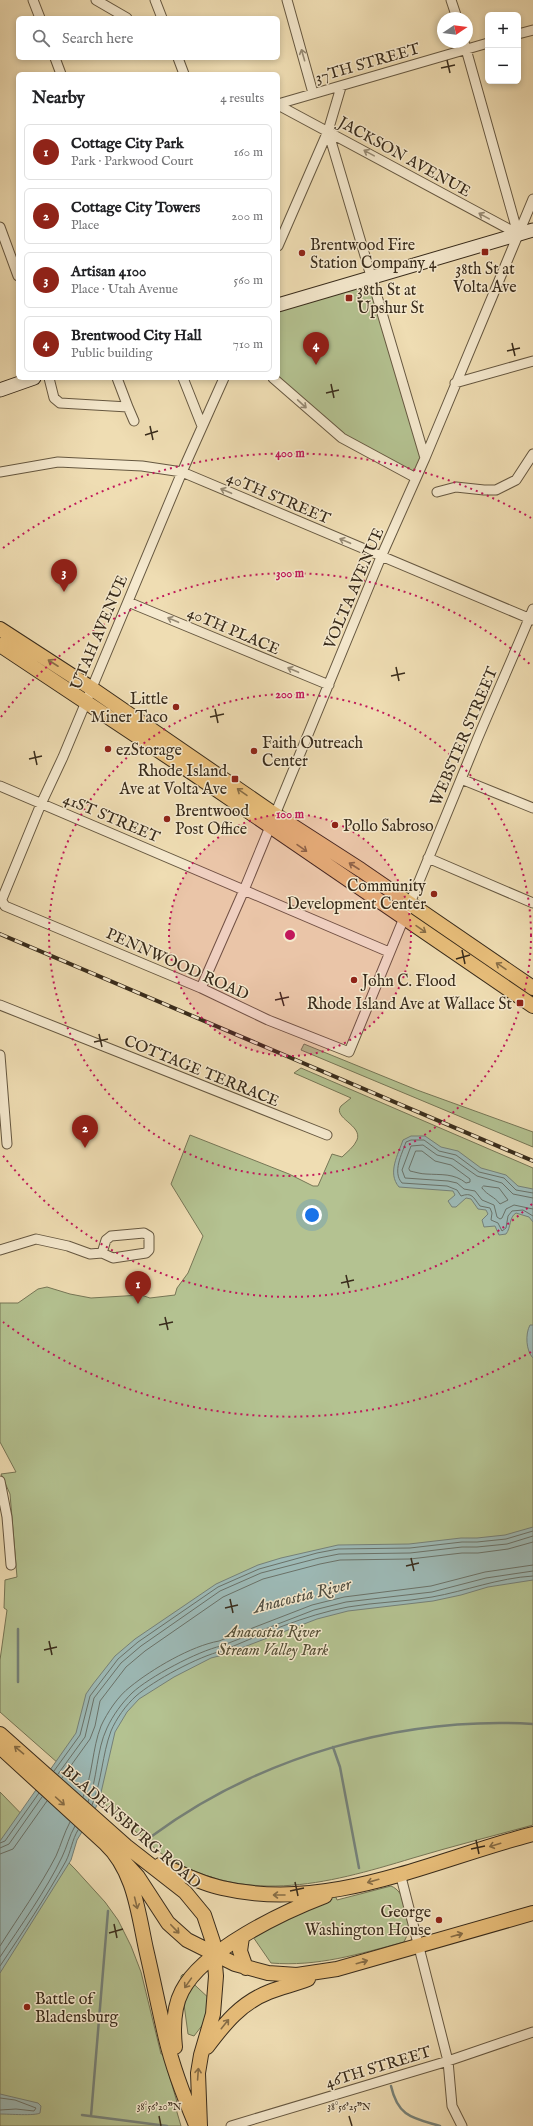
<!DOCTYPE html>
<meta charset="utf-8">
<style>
body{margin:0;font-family:"IM FELL English",serif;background:#f2f2f2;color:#202124}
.controls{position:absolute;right:12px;top:12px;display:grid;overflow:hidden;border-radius:6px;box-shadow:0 2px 6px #0003}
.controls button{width:36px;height:36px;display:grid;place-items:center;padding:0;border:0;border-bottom:1px solid #e0e0e0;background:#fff;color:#202124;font:20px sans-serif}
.compass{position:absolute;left:437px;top:12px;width:36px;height:36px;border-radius:50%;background:#fff;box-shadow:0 2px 6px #0003;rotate:77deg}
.you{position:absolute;left:312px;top:1215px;width:14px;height:14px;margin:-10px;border:3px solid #fff;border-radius:50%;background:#1a73e8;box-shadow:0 0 0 6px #1a73e833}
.badge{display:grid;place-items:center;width:26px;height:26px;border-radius:50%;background:#8f2418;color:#fff;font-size:13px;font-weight:700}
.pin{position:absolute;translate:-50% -33px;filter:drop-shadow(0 1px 2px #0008)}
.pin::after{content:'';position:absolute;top:21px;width:14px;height:12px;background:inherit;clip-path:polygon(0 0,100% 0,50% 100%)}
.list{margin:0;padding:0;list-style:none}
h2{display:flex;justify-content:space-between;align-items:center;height:52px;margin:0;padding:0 16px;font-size:17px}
h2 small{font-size:13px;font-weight:400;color:#757577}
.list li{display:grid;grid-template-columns:26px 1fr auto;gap:12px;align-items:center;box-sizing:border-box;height:56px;margin:0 8px 8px;padding:0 8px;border:1px solid #e0e0e0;border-radius:6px}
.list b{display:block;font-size:15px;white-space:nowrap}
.list p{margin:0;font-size:13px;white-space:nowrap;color:#757577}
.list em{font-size:13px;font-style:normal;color:#757577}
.icon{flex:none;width:22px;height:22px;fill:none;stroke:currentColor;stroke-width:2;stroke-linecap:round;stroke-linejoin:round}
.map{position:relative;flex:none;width:533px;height:2126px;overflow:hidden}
.search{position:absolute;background:#fff;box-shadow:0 2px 6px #0003;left:16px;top:16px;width:264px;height:44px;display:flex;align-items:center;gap:10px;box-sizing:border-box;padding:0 14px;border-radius:6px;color:#757577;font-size:15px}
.panel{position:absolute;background:#fff;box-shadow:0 2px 6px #0003;left:16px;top:72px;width:264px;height:308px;border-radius:6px}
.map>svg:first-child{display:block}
.green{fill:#b4c291;stroke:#767656}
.water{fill:#9dbab7;stroke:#758179}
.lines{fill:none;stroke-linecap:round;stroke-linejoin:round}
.shore{stroke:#6a7269;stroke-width:1}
.stream{stroke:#758179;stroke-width:2.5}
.street-casing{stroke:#665841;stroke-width:11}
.secondary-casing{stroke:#382b1b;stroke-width:15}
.primary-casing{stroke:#382b1b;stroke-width:16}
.street{stroke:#f5e9ce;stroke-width:9}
.secondary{stroke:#f5e9ce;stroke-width:13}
.primary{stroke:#e8be7a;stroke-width:14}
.rail-casing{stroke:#382b1b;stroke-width:4}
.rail{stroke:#f5e9ce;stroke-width:2.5;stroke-dasharray:8;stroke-linecap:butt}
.oneway{stroke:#968a74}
.oneway2{stroke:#876d46}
.ticks{fill:none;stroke:#382b1b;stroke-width:1.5}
.ring{fill:none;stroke:#c2185b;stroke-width:2;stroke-dasharray:2 4}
.poi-dot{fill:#8f2418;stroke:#f5e9ce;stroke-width:1.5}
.labels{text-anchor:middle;stroke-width:3;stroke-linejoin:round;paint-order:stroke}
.street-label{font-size:16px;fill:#382b1b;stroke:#f5e9ce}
.poi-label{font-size:16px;fill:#382b1b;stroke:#f5e9ce;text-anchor:start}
.park-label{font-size:16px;font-style:italic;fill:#575138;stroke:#f5e9ce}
.water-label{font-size:17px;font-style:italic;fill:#514f42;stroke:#f5e9ce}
.ticks-label{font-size:10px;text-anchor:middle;fill:#382b1b;stroke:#f5e9ce;stroke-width:3;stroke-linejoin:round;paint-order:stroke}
.centre{fill:#c2185b;stroke:#f5e9ce;stroke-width:2}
.ring-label{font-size:12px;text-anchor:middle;font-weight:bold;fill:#c2185b;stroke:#f5e9ce;stroke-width:3;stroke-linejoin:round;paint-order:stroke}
</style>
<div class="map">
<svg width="533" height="2126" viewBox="0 0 533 2126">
<rect width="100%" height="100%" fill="#efddb3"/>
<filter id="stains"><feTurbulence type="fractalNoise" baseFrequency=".005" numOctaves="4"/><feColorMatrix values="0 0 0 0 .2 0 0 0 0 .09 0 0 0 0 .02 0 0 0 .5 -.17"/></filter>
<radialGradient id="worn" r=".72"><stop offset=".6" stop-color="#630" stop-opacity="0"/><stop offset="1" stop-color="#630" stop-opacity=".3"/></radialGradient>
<path class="green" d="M371,279L425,458L416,478L366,452L278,378V305Z
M304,1044L417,1090L533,1132V1147L301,1050Z
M301,1068L533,1168V1825C493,1836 453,1846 413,1858C324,1885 242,1907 159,1852L0,1712V1660L7,1610L4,1608L5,1580L17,1577L10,1494L1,1474L16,1472L0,1442V1303H18L38,1289L47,1287L70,1294L91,1298L141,1295L150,1298L175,1295L177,1288L188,1273L203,1236L171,1184L190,1135L289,1174L313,1186H318L332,1154L342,1157C347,1152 354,1147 357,1140C363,1125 332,1118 341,1106C344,1103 348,1101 351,1098L294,1073Z
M0,1792L75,1869L105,1902L118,1920L131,1946L141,1972L161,2054H163L177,2102H174L181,2126H0Z
M391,1886C406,1892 407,1915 410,1929L404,1942C359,1954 317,1967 271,1963L251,1934L335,1895L337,1900Z
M183,1974L213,2002L214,2010L194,2036L188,2034L181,1982V1976Z"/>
<path class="water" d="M411,1136H425L441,1147L458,1151L481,1168L506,1175L518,1186L533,1189V1222L529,1217L516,1213C509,1217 511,1228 506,1234L499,1235L495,1226L484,1227L482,1220L488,1214L486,1210L478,1209L471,1199L466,1198L456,1207H452L448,1201L455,1195L453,1191L399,1187C387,1173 398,1155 403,1140Z
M530,1325H533V1358C526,1351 525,1334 530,1325Z
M533,1527V1580L488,1587L461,1595L433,1601L348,1611L317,1619L223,1655L211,1658L174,1677L139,1699L127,1712L115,1732L100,1797L94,1812L77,1840L71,1860L0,1973V1841L76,1733L86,1694L93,1684L115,1656L135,1639L216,1584L258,1565L281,1558L338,1545L409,1544L461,1538H477L505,1535Z
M0,2094L38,2103L41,2106L40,2113C35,2116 9,2114 0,2114Z"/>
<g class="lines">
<path class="shore" d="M416,1151H422L435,1161L451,1165L470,1179V1182L466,1183C454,1173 441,1175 426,1174C421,1174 415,1172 410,1171L409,1169Z
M484,1186L499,1188L508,1200L500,1204C494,1196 488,1196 482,1188Z
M533,1193L516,1190L504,1178L479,1172L456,1155L439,1151L424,1140H411L406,1142C402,1154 392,1172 402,1183L447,1186L457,1190L461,1196C472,1192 473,1197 480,1206L490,1208L492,1213L491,1220L498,1223L502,1231L506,1228L508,1216L512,1211L523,1210L533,1216
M533,1198L513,1194L502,1183L477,1176L453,1159L437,1155L423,1145L411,1146L402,1170L405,1178L448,1181L457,1183L464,1189L475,1191L482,1200L494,1205L497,1217L500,1219L502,1218L506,1209L514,1205L533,1209
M54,1771L80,1735L90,1696L118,1659L138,1642L218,1587L259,1569L317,1553L338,1549L410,1548L462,1542H477L506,1539L533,1531
M58,1774L85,1737L94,1698L121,1663L141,1646L220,1591L261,1573L319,1558L339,1554L410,1553L462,1547H477L507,1544L533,1536
M62,1778L90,1739L95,1726L100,1701L126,1667L145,1651L223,1597L263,1579L320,1564L340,1560L410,1559L462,1553H478L508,1549L533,1542
M83,1797C93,1775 92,1749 101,1726C107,1713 118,1696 130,1687C152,1669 191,1646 219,1641L312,1605L344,1597L431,1586L485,1572L533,1565
M88,1802C98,1778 96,1751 107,1728C113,1715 122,1703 132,1693C149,1677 198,1651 221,1646L314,1610L346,1602L432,1592L486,1578L533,1571
M92,1805C102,1781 102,1755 111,1731C116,1719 126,1705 136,1696C153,1681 199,1656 222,1651C262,1634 305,1615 348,1607C376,1602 404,1602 432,1597C466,1591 498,1578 533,1576
M0,1843L5,1841L39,1793
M0,1848L9,1844L42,1797
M0,1854L13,1849L47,1801
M0,1946C19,1916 40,1887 56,1856C61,1845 64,1833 70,1822
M0,1957C20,1927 47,1889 62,1857C67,1847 69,1836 75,1826
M0,1966C23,1932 46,1897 66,1861C71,1851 72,1840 78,1830
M0,2098L15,2100L36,2108L34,2111L16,2109L0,2110"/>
<path class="stream" d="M18,1682V1629
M333,1747L340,1767L359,1868
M152,1836C259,1757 400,1716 533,1724
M391,2086C398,2117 413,2118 440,2126
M82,2115L167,2126
M91,2116L108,1911"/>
<defs>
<path id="street" d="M33,0L40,18
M96,0L127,18
M155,0L162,18
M287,0L313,93
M451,0L457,18
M518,34L533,30
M464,42L518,234
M55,58L61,74
M178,58L184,74
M278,104L488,43
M278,105L518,234
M328,131L425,458
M0,227L18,276
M278,246L328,131L341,87
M49,378L54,398L60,403L128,407L134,421
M117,378L128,407
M183,378L202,426
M273,378L342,438L416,478
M455,383L533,361
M0,472L58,462L142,466L182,472L533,620
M437,492L456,487L484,490H496L516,480L533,454
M128,602L329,685
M461,779L533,808
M0,786L389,952
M428,858L533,903
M0,898L5,906L201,988L268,1020L349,1052C392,948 434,844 477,740C495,697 515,653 533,609
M2,899L41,804L63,757L182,472L224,378
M201,988L244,890L381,557L425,458L533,199
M0,1005L327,1135
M0,1055L7,1144
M0,1250L36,1239L68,1246L90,1254L102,1253L113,1258L146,1253L149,1250V1236L144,1233L111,1236L106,1240L102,1253
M0,1481L7,1517L11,1565
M400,1873L448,2061L452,2106L462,2126
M231,2126L448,2061L533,2032"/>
<path id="secondary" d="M278,305L533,230
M0,390L34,378"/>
<path id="primary" d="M0,629L91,688L274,814L361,870L533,988
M0,645L194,774L533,1006
M0,1734L126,1846L185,1892L204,1915L213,1942L216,1976L213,2014L201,2055L198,2073L200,2126
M0,1747L105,1843C134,1870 138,1912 146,1949C153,1979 159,2009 166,2039C173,2068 184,2097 196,2125
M117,1854L138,1877L168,1923L187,1940L235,1964L268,1973L297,1975L337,1969L533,1913
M160,1865C181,1873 200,1883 222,1888C329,1913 432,1860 533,1834
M242,1937L240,1951L246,1968
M175,2047C173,2028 173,2008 182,1991C203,1950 283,1912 325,1896
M207,2047C225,2023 241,2003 269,1992C282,1987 295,1984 308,1979"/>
</defs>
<use href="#street" class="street-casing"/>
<use href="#secondary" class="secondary-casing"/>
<use href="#primary" class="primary-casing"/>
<use href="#street" class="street"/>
<use href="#secondary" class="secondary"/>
<use href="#primary" class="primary"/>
<defs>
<path id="rail" d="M0,934L533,1161"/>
</defs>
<use href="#rail" class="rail-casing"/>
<use href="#rail" class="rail"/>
</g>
<defs><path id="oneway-shaft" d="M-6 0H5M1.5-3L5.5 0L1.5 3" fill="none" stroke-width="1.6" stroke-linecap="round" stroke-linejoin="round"/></defs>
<g class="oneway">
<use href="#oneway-shaft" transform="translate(303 55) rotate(-106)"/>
<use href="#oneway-shaft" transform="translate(369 153) rotate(-151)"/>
<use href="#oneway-shaft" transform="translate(484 216) rotate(-151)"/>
<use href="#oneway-shaft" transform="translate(302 404) rotate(43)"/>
<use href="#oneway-shaft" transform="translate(226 491) rotate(-157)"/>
<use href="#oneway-shaft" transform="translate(345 541) rotate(-157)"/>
<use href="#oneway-shaft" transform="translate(173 620) rotate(-157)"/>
<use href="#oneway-shaft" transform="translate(293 670) rotate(-157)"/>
</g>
<g class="oneway2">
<use href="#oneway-shaft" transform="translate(53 663) rotate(-147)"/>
<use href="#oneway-shaft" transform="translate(242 792) rotate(-145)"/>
<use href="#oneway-shaft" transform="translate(302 848) rotate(35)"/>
<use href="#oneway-shaft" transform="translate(354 866) rotate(-147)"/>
<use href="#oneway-shaft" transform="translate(421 929) rotate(35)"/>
<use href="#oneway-shaft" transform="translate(501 966) rotate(-146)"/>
<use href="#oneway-shaft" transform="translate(19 1750) rotate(-140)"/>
<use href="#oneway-shaft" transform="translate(60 1801) rotate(42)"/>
<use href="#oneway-shaft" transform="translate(495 1845) rotate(163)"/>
<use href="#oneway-shaft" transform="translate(373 1881) rotate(164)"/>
<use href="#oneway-shaft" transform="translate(279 1895) rotate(180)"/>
<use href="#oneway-shaft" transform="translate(136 1903) rotate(76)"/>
<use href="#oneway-shaft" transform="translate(175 1929) rotate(46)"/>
<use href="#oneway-shaft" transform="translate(457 1935) rotate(-16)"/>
<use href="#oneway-shaft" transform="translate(362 1962) rotate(-16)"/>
<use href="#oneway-shaft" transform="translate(188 1983) rotate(125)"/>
<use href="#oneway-shaft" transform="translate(225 2024) rotate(-51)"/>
<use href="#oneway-shaft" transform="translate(198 2074) rotate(-86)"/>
</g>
<path class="ticks" d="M447,60L450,73M441,68L455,65M512,343L515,356M507,351L520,348M331,384L334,398M326,393L339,390M150,426L153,440M145,435L158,431M396,667L399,681M391,676L405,673M215,709L218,723M210,717L224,714M34,751L37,765M29,759L42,756M462,950L465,964M456,959L470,955M280,992L284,1006M275,1000L289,997M99,1034L102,1047M94,1042L108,1039M346,1275L349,1288M341,1283L354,1280M165,1317L168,1330M159,1325L173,1322M411,1558L414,1571M406,1566L419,1563M230,1599L233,1613M225,1608L238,1605M49,1641L52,1655M44,1650L57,1647M476,1840L479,1854M471,1849L485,1846M295,1882L298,1896M290,1891L304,1888M114,1924L117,1938M109,1933L123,1929M159,2116L161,2126M349,2116L352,2126"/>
<circle cx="290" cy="935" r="121" fill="#c2185b" fill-opacity=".12"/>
<g class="ring">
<circle cx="290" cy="935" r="121"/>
<circle cx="290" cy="935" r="241"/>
<path d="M532 1204A362 362 0 0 1 1 1153M1 717A362 362 0 0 1 532 666"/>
<path d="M531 1352A482 482 0 0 1 3 1322M3 548A482 482 0 0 1 531 518"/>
</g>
<g class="poi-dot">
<rect x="481" y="248" width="8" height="8" rx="2"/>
<circle cx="302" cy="253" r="4"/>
<rect x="345" y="294" width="8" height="8" rx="2"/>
<circle cx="176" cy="707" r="4"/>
<circle cx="108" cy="749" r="4"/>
<circle cx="254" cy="751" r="4"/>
<rect x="231" y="775" width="8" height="8" rx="2"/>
<circle cx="167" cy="819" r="4"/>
<circle cx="335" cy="825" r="4"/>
<circle cx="434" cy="894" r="4"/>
<circle cx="354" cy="980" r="4"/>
<rect x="516" y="999" width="8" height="8" rx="2"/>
<circle cx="439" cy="1920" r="4"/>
<circle cx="27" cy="2007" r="4"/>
</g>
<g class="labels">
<g class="street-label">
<text transform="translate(367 62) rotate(-16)" y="6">37TH STREET</text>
<text transform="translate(405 156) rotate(29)" y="6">JACKSON AVENUE</text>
<text transform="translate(279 497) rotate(23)" y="6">40TH STREET</text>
<text transform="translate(353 588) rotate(-67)" y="6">VOLTA AVENUE</text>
<text transform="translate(234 630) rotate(23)" y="6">40TH PLACE</text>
<text transform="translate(98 632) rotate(-67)" y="6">UTAH AVENUE</text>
<text transform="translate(463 736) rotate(-67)" y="6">WEBSTER STREET</text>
<text transform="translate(112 817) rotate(23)" y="6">41ST STREET</text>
<text transform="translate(178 963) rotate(24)" y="6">PENNWOOD ROAD</text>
<text transform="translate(202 1070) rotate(22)" y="6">COTTAGE TERRACE</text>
<text transform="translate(132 1826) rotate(41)" y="6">BLADENSBURG ROAD</text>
<text transform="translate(378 2066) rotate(-17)" y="6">46TH STREET</text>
</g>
<g class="poi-label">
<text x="310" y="250">Brentwood Fire<tspan x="310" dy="18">Station Company 4</tspan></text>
<text x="485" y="274" text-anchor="middle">38th St at<tspan x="485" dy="18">Volta Ave</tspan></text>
<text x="357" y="295">38th St at<tspan x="357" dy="18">Upshur St</tspan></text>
<text x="168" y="704" text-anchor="end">Little<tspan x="168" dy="18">Miner Taco</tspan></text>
<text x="262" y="748">Faith Outreach<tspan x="262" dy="18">Center</tspan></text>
<text x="116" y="755">ezStorage</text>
<text x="227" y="776" text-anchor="end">Rhode Island<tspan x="227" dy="18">Ave at Volta Ave</tspan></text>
<text x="175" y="816">Brentwood<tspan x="175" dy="18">Post Office</tspan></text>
<text x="343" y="831">Pollo Sabroso</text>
<text x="426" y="891" text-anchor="end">Community<tspan x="426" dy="18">Development Center</tspan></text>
<text x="362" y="986">John C. Flood</text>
<text x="512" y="1009" text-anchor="end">Rhode Island Ave at Wallace St</text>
<text x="431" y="1917" text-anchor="end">George<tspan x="431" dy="18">Washington House</tspan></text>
<text x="35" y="2004">Battle of<tspan x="35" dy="18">Bladensburg</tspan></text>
</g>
<g class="park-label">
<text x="273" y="1637">Anacostia River<tspan x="273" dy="18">Stream Valley Park</tspan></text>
</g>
<g class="water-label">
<text transform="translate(302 1595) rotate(-14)" y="6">Anacostia River</text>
</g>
</g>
<g class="ticks-label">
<text x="159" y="2110">38°56'20"N</text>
<text x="349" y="2110">38°56'25"N</text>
</g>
<circle cx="290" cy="935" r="6" class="centre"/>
<g class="ring-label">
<text x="290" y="457">400 m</text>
<text x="290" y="577">300 m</text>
<text x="290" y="698">200 m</text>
<text x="290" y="818">100 m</text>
</g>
<rect width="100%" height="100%" filter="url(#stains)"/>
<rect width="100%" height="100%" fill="url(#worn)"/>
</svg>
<div class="controls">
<button>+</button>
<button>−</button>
</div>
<svg class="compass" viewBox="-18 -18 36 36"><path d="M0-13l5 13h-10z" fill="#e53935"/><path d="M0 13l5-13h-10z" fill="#757577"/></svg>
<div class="you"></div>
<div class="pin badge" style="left:138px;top:1304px">1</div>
<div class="pin badge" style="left:85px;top:1148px">2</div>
<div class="pin badge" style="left:64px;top:592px">3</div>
<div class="pin badge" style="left:316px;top:365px">4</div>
<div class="search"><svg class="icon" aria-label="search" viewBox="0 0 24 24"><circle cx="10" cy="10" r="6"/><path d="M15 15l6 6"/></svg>Search here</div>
<section class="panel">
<h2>Nearby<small>4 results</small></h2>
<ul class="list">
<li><span class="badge">1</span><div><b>Cottage City Park</b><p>Park · Parkwood Court</p></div><em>160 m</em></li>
<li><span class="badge">2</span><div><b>Cottage City Towers</b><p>Place</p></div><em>200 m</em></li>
<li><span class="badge">3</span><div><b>Artisan 4100</b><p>Place · Utah Avenue</p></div><em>560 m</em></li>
<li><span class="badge">4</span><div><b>Brentwood City Hall</b><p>Public building</p></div><em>710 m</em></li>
</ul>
</section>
</div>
